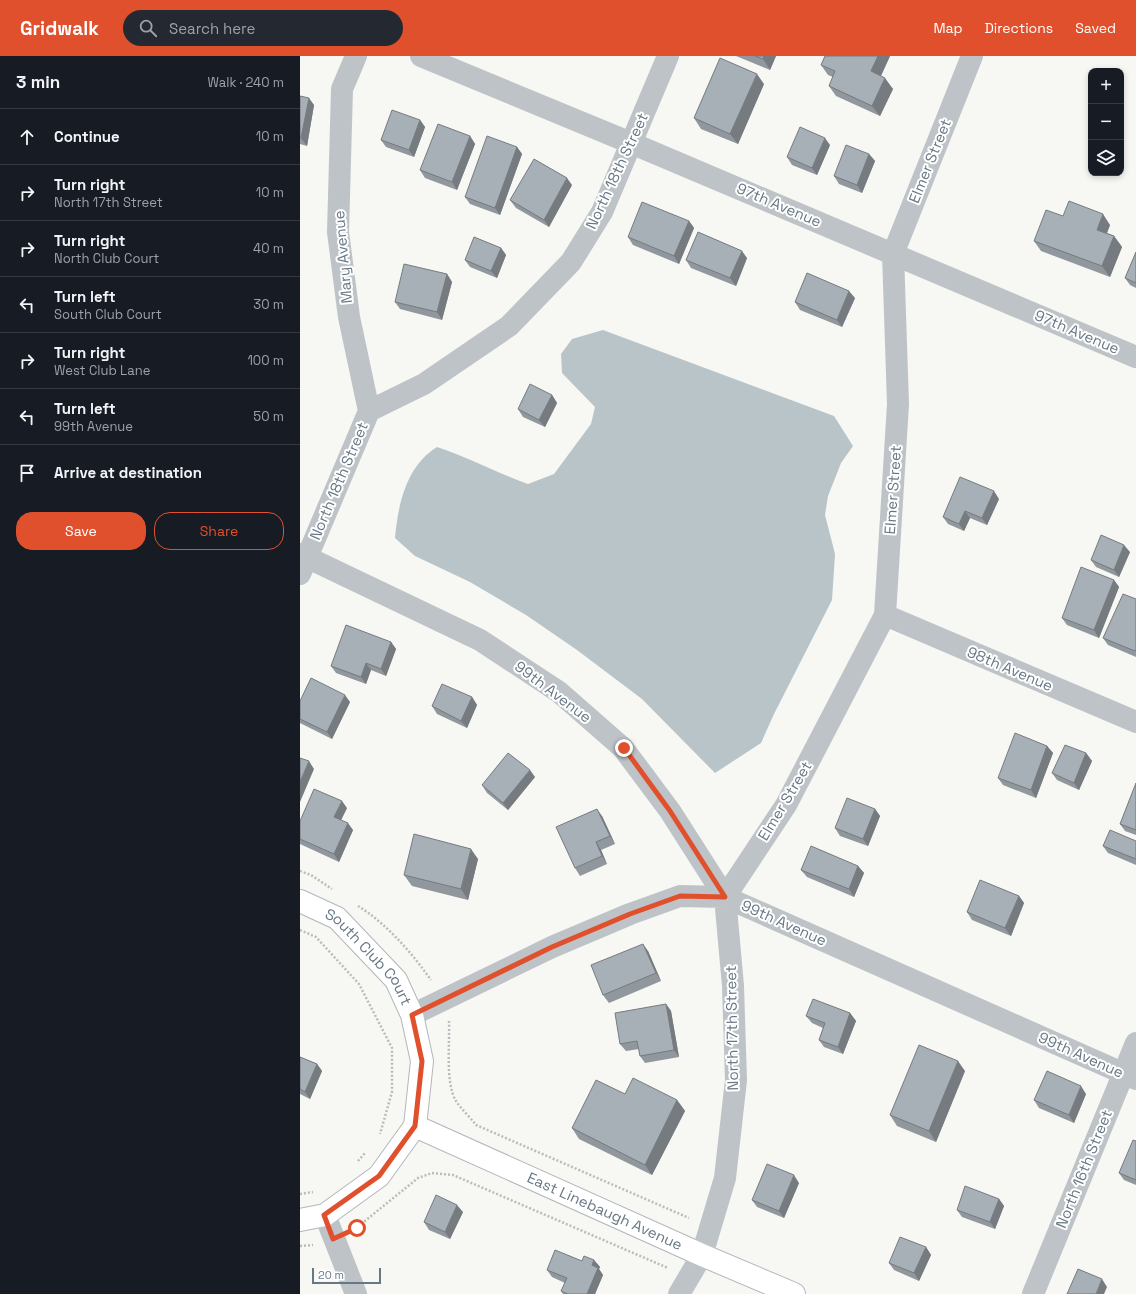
<!DOCTYPE html>
<meta charset="utf-8">
<style>
body{margin:0;font-family:"Space Grotesk",sans-serif;background:#242831;color:#f1f3f6}
.controls{position:absolute;right:12px;top:12px;display:grid;overflow:hidden;border-radius:8px;box-shadow:0 2px 6px #0003}
.controls button{width:36px;height:36px;display:grid;place-items:center;padding:0;border:0;border-bottom:1px solid #363941;background:#171b24;color:#f1f3f6;font:20px sans-serif}
.scale{position:absolute;left:12px;bottom:10px;width:69px;box-sizing:border-box;padding-left:4px;border:2px solid #677885;border-top:0;font-size:11px;line-height:14px;white-space:nowrap;color:#677885;-webkit-text-stroke:3px #fff;paint-order:stroke}
.stop{position:absolute;width:12px;height:12px;margin:-9px;border:3px solid #e0502c;border-radius:50%;background:#fff}
.stop.end{background:#e0502c;border-color:#fff;box-shadow:0 1px 4px #0008}
.list{margin:0;padding:0;list-style:none}
h2{display:flex;justify-content:space-between;align-items:center;height:52px;margin:0;padding:0 16px;font-size:17px}
h2 small{font-size:13px;font-weight:400;color:#9ea1a6}
.list li{display:grid;grid-template-columns:26px 1fr auto;gap:12px;align-items:center;box-sizing:border-box;height:56px;padding:0 16px;border-top:1px solid #363941}
.list b{display:block;font-size:15px;white-space:nowrap}
.list p{margin:0;font-size:13px;white-space:nowrap;color:#9ea1a6}
.list em{font-size:13px;font-style:normal;color:#9ea1a6}
.actions{display:flex;gap:8px;padding:12px 16px}
.actions a{flex:1;padding:9px 0;border:1px solid #e0502c;border-radius:16px;text-align:center;font-size:14px;color:#e0502c}
.actions .main{background:#e0502c;color:#fff}
.icon{flex:none;width:22px;height:22px;fill:none;stroke:currentColor;stroke-width:2;stroke-linecap:round;stroke-linejoin:round}
.map{position:relative;flex:none;width:836px;height:1238px;overflow:hidden}
header{display:flex;align-items:center;gap:24px;box-sizing:border-box;height:56px;padding:0 20px;background:#e0502c;color:#fff}
header strong{font-size:19px}
nav{display:flex;gap:22px;margin-inline-start:auto;font-size:14px}
.search{width:280px;height:36px;background:#242831;display:flex;align-items:center;gap:10px;box-sizing:border-box;padding:0 14px;border-radius:22px;color:#9ea1a6;font-size:15px}
main{display:flex}
aside{flex:1;background:#171b24}
.map>svg:first-child{display:block}
.water{fill:#b8c4c8}
.lines{fill:none;stroke-linecap:round;stroke-linejoin:round}
.secondary-casing{stroke:#b1b7bb;stroke-width:24}
.path{stroke:#b9bcbf;stroke-width:2.5;stroke-dasharray:2 2;stroke-linecap:butt}
.street{stroke:#bec3c7;stroke-width:22}
.secondary{stroke:#fff;stroke-width:22}
.wall{fill:#90979d}
.shaded-wall{fill:#757b7f}
.building{fill:#a7b0b6;stroke:#757b7f}
.route{stroke:#e0502c;stroke-width:5}
.labels{text-anchor:middle;stroke-width:4;stroke-linejoin:round;paint-order:stroke}
.street-label{font-size:15px;fill:#677885;stroke:#fff}
</style>
<header>
<strong>Gridwalk</strong>
<div class="search"><svg class="icon" aria-label="search" viewBox="0 0 24 24"><circle cx="10" cy="10" r="6"/><path d="M15 15l6 6"/></svg>Search here</div>
<nav><a>Map</a><a>Directions</a><a>Saved</a></nav>
</header>
<main>
<aside>
<h2>3 min<small>Walk · 240 m</small></h2>
<ul class="list">
<li><svg class="icon" aria-label="ahead" viewBox="0 0 24 24"><path d="M12 20V5M6 11l6-6 6 6"/></svg><div><b>Continue</b></div><em>10 m</em></li>
<li><svg class="icon" aria-label="right" viewBox="0 0 24 24"><path d="M7 20v-9h11M14 6l5 5-5 5"/></svg><div><b>Turn right</b><p>North 17th Street</p></div><em>10 m</em></li>
<li><svg class="icon" aria-label="right" viewBox="0 0 24 24"><path d="M7 20v-9h11M14 6l5 5-5 5"/></svg><div><b>Turn right</b><p>North Club Court</p></div><em>40 m</em></li>
<li><svg class="icon" aria-label="left" viewBox="0 0 24 24"><path d="M17 20v-9H6M10 6l-5 5 5 5"/></svg><div><b>Turn left</b><p>South Club Court</p></div><em>30 m</em></li>
<li><svg class="icon" aria-label="right" viewBox="0 0 24 24"><path d="M7 20v-9h11M14 6l5 5-5 5"/></svg><div><b>Turn right</b><p>West Club Lane</p></div><em>100 m</em></li>
<li><svg class="icon" aria-label="left" viewBox="0 0 24 24"><path d="M17 20v-9H6M10 6l-5 5 5 5"/></svg><div><b>Turn left</b><p>99th Avenue</p></div><em>50 m</em></li>
<li><svg class="icon" aria-label="arrive" viewBox="0 0 24 24"><path d="M6 21V4h12l-3 4 3 4H6"/></svg><div><b>Arrive at destination</b></div></li>
</ul>
<div class="actions"><a class="main">Save</a><a>Share</a></div>
</aside>
<div class="map">
<svg width="836" height="1238" viewBox="0 0 836 1238">
<rect width="100%" height="100%" fill="#f7f7f4"/>
<path class="water" d="M303,274L534,360L553,390L541,407L528,440L525,459L535,498L532,544L474,658L461,687L415,717L342,643L277,594L226,559L170,526L115,500L95,482C98,449 106,410 137,391C168,401 197,417 228,428L254,418L291,368L295,351L262,317L261,298L272,283Z"/>
<g class="lines">
<defs>
<g id="secondary">
<path id="s1" d="M0,845L37,862L96,924L112,959L122,1005L115,1070"/>
<path id="s2" d="M115,1070L402,1199L494,1238"/>
<path d="M0,1164L25,1159L79,1120L115,1070"/>
</g>
</defs>
<use href="#secondary" class="secondary-casing"/>
<path class="path" d="M0,815L11,819L32,833
M58,850C87,868 111,896 131,924
M0,874L16,881L59,928L92,992V1036L80,1078
M149,965C150,986 145,1027 156,1045C161,1053 170,1061 176,1069L389,1162
M58,1105L66,1096
M0,1138L13,1136
M55,1173L118,1122L132,1117L153,1119L368,1212
M0,1190L13,1189"/>
<path class="street" d="M56,0L42,33L38,176L49,261L69,355
M121,0L331,87L836,301
M0,498L180,584L259,636L323,692L370,755L425,841L836,1023
M0,518L69,355L124,328L209,270L271,206L302,156L368,0
M585,559L836,666
M425,841L486,749L585,559L598,348L593,198L672,0
M112,959L252,891L330,858L380,840L425,841
M25,1159L56,1238
M379,1238L402,1199L425,1122L436,1024L433,930L425,841
M733,1238L836,987"/>
<use href="#secondary" class="secondary"/>
</g>
<path class="wall" d="M436,0H476L470,14Z
M525,0H590L581,20L593,33L580,60L536,40L529,30L533,21L528,19L521,9Z
M464,28L438,88L401,73L394,62Z
M0,40L14,49L7,90L0,88Z
M120,64L125,71L114,101L86,91L81,84Z
M170,80L175,88L157,134L125,122L120,114Z
M530,89L517,119L492,109L487,101Z
M217,91L222,98L200,159L170,148L165,141Z
M569,98L575,105L562,137L539,128L534,120Z
M272,129L249,171L216,152L210,144Z
M763,160L810,169L807,177L814,180L822,191L810,221L741,195L734,185Z
M389,165L394,172L379,208L333,189L328,181Z
M201,192L206,199L197,222L170,211L165,204Z
M836,196V232L830,229L825,222Z
M447,202L436,230L391,212L386,204Z
M147,218L152,226L142,264L100,253L95,246Z
M555,242L542,271L500,254L495,246Z
M252,339L257,347L245,371L223,361L218,353Z
M699,443L687,469L670,462L664,475L648,468L643,461Z
M830,496L819,521L796,511L791,504Z
M814,524L819,531L799,582L767,569L762,562Z
M836,543V601L808,589L803,582Z
M91,586L96,593L86,620L71,614L66,628L36,617L31,610Z
M172,641L177,649L167,672L137,658L132,650Z
M0,645L50,646L32,683L0,667Z
M747,690L753,697L736,742L703,729L698,722Z
M786,697L792,705L779,734L757,724L752,717Z
M235,721L208,754L187,737L182,729Z
M836,727V779L825,775L820,768Z
M47,752L41,764L53,774L39,806L0,788V765Z
M575,753L580,760L568,790L540,780L535,772Z
M302,760L315,788L301,794L307,808L280,820L275,812Z
M836,785V809L808,797L803,790Z
M178,803L168,844L112,830L104,819Z
M558,810L564,817L554,841L507,821L501,814Z
M719,840L724,847L711,880L672,864L667,856Z
M348,895L361,925L309,947L303,939Z
M366,948L371,955L379,1001L345,1007L340,1000L339,993L326,995L320,988Z
M550,957L556,965L543,998L524,991L519,984L523,972L512,967L506,960Z
M0,1001L17,1008L22,1015L10,1043L0,1038Z
M665,1015L636,1086L597,1070L590,1059Z
M325,1038L377,1044L385,1055L352,1119L279,1083L272,1072Z
M786,1038L774,1067L739,1052L734,1044Z
M836,1085V1129L824,1124L819,1117Z
M499,1127L484,1162L457,1151L452,1144Z
M699,1143L704,1150L695,1173L662,1161L657,1154Z
M163,1156L150,1183L129,1174L124,1166Z
M626,1191L631,1199L619,1225L594,1214L589,1207Z
M294,1204L300,1211L299,1213L303,1219L295,1238H263L261,1235L265,1227L252,1221L247,1214L282,1205Z"/>
<path class="shaded-wall" d="M464,0H476L470,14L463,3Z
M578,0H590L578,26L571,15Z
M457,18L464,28L438,88L430,78Z
M585,22L593,33L580,60L572,50Z
M9,42L14,49L7,90L1,82Z
M120,64L125,71L114,101L109,94Z
M170,80L175,88L157,134L152,126Z
M525,82L530,89L517,119L512,112Z
M217,91L222,98L200,159L195,152Z
M569,98L575,105L562,137L557,129Z
M267,122L272,129L249,171L244,164Z
M803,158L810,169L804,184L797,174Z
M389,165L394,172L379,208L374,200Z
M814,180L822,191L810,221L802,210Z
M201,192L206,199L197,222L191,215Z
M442,195L447,202L436,230L430,222Z
M147,218L152,226L142,264L137,256Z
M549,235L555,242L542,271L537,264Z
M252,339L257,347L245,371L239,364Z
M694,435L699,443L687,469L682,462Z
M665,455L670,462L664,475L659,468Z
M824,489L830,496L819,521L814,514Z
M814,524L819,531L799,582L794,574Z
M91,586L96,593L86,620L81,613Z
M66,607L71,614L66,628L61,621Z
M45,639L50,646L32,683L27,676Z
M172,641L177,649L167,672L161,665Z
M747,690L753,697L736,742L731,734Z
M786,697L792,705L779,734L774,727Z
M9,705L14,713L0,746V726Z
M230,714L235,721L208,754L203,747Z
M42,745L47,752L39,768L34,761Z
M297,753L302,760L315,788L310,780Z
M575,753L580,760L568,790L563,783Z
M48,767L53,774L39,806L34,798Z
M296,786L301,794L307,808L302,800Z
M171,793L178,803L168,844L161,833Z
M558,810L564,817L554,841L549,833Z
M719,840L724,847L711,880L705,872Z
M343,888L348,895L361,925L356,917Z
M366,948L371,955L379,1001L374,994Z
M550,957L556,965L543,998L538,991Z
M658,1005L665,1015L636,1086L629,1075Z
M17,1008L22,1015L10,1043L5,1036Z
M781,1030L786,1038L774,1067L769,1059Z
M377,1044L385,1055L352,1119L345,1109Z
M494,1119L499,1127L484,1162L479,1155Z
M699,1143L704,1150L695,1173L690,1166Z
M157,1149L163,1156L150,1183L145,1176Z
M626,1191L631,1199L619,1225L614,1217Z
M294,1204L300,1211L299,1213L303,1219L295,1238H287L292,1209Z
M802,1223L807,1231L804,1238H796Z"/>
<path class="building" d="M455,0H464L463,3Z
M525,0H578L571,15L585,22L572,50L529,30L535,15L521,9Z
M420,2L457,18L430,78L394,62Z
M0,40L9,42L1,82H0Z
M92,54L120,64L109,94L81,84Z
M138,68L170,80L152,126L120,114Z
M500,71L525,82L512,112L487,101Z
M187,80L217,91L195,152L165,141Z
M546,89L569,98L557,129L534,120Z
M234,103L267,122L244,164L210,144Z
M769,145L803,158L797,174L814,180L802,210L734,185L746,154L763,160Z
M342,146L389,165L374,200L328,181Z
M398,176L442,195L430,222L386,204Z
M174,181L201,192L191,215L165,204Z
M836,196V227L825,222Z
M104,208L147,218L137,256L95,246Z
M507,217L549,235L537,264L495,246Z
M230,328L252,339L239,364L218,353Z
M660,421L694,435L682,462L665,455L659,468L643,461Z
M801,479L824,489L814,514L791,504Z
M781,511L814,524L794,574L762,562Z
M823,538L836,543V594L835,595L803,582Z
M46,569L91,586L81,613L66,607L61,621L31,610Z
M11,622L45,639L27,676L0,663V645Z
M142,628L172,641L161,665L132,650Z
M715,677L747,690L731,734L698,722Z
M765,689L786,697L774,727L752,717Z
M208,697L230,714L203,747L182,729Z
M0,702L9,705L0,726Z
M836,727V774L820,768Z
M14,733L42,745L34,761L48,767L34,798L0,783V765Z
M547,742L575,753L563,783L535,772Z
M297,753L310,780L296,786L302,800L275,812L256,771Z
M810,774L836,785V803L803,790Z
M114,778L171,793L161,833L104,819Z
M511,790L558,810L549,833L501,814Z
M680,824L719,840L705,872L667,856Z
M343,888L356,917L303,939L291,909Z
M513,943L550,957L538,991L519,984L525,967L506,960Z
M366,948L374,994L340,1000L337,985L320,988L315,957Z
M619,989L658,1005L629,1075L590,1059Z
M0,1001L17,1008L5,1036L0,1033Z
M747,1015L781,1030L769,1059L734,1044Z
M333,1022L377,1044L345,1109L272,1072L296,1024L325,1038Z
M833,1084L836,1085V1124L819,1117Z
M467,1108L494,1119L479,1155L452,1144Z
M665,1130L699,1143L690,1166L657,1154Z
M136,1139L157,1149L145,1176L124,1166Z
M600,1181L626,1191L614,1217L589,1207Z
M255,1194L282,1205L284,1200L294,1204L292,1209L298,1212L287,1238H268L261,1235L267,1222L247,1214Z
M778,1213L802,1223L796,1238H767Z"/>
<g class="lines">
<path class="route" d="M57,1172L33,1183L24,1159L79,1120L115,1070L122,1005L112,959L252,891L330,858L380,840L425,841L370,755L324,692"/>
</g>
<g class="labels">
<g class="street-label">
<text transform="translate(630 105) rotate(-68)" y="5">Elmer Street</text>
<text transform="translate(317 115) rotate(-65)" y="5">North 18th Street</text>
<text transform="translate(479 149) rotate(23)" y="5">97th Avenue</text>
<text transform="translate(43 201) rotate(-95)" y="5">Mary Avenue</text>
<text transform="translate(777 276) rotate(23)" y="5">97th Avenue</text>
<text transform="translate(39 425) rotate(-67)" y="5">North 18th Street</text>
<text transform="translate(593 434) rotate(-86)" y="5">Elmer Street</text>
<text transform="translate(710 613) rotate(23)" y="5">98th Avenue</text>
<text transform="translate(253 636) rotate(37)" y="5">99th Avenue</text>
<text transform="translate(485 745) rotate(-59)" y="5">Elmer Street</text>
<text transform="translate(484 867) rotate(24)" y="5">99th Avenue</text>
<text dy="5" stroke="none"><textPath href="#s1" startOffset="91">South Club Court</textPath></text>
<text transform="translate(432 972) rotate(-91)" y="5">North 17th Street</text>
<text transform="translate(781 999) rotate(24)" y="5">99th Avenue</text>
<text transform="translate(784 1113) rotate(-68)" y="5">North 16th Street</text>
<text dy="5" stroke="none"><textPath href="#s2" startOffset="208">East Linebaugh Avenue</textPath></text>
</g>
</g>
</svg>
<div class="controls">
<button>+</button>
<button>−</button>
<button><svg class="icon" aria-label="layers" viewBox="0 0 24 24"><path d="M12 4l9 5-9 5-9-5zM3 14l9 5 9-5"/></svg></button>
</div>
<div class="scale">20 m</div>
<div class="stop" style="left:57px;top:1172px"></div>
<div class="stop end" style="left:324px;top:692px"></div>
</div>
</main>
